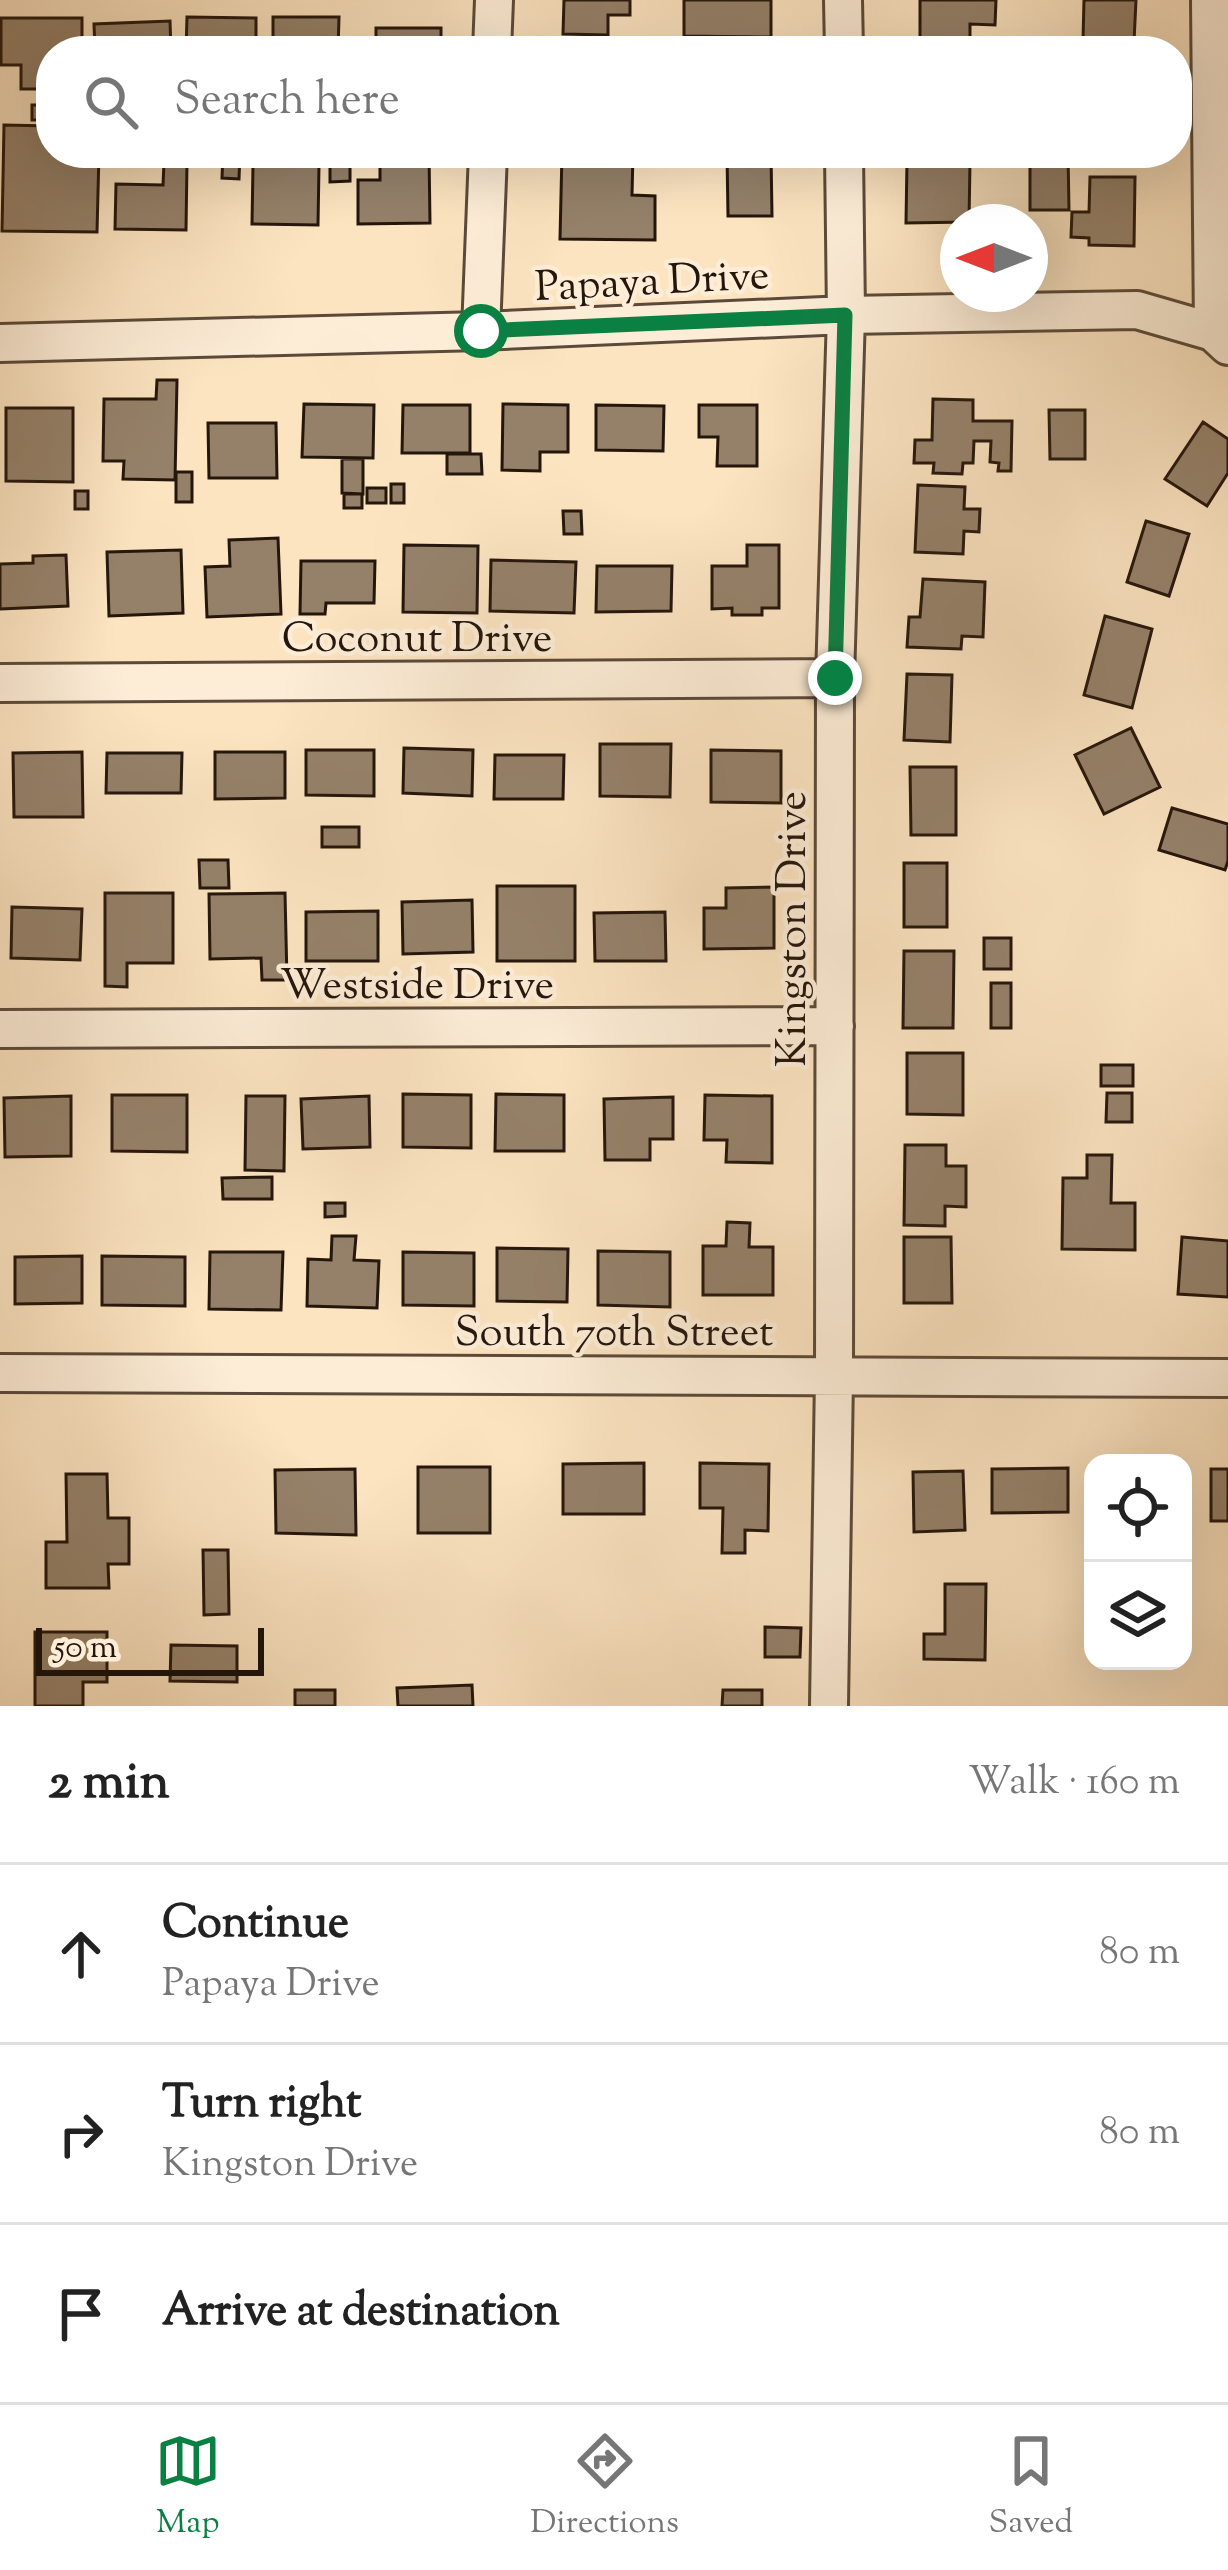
<!DOCTYPE html>
<meta charset="utf-8">
<style>
body{margin:0;font-family:"Sorts Mill Goudy",serif;background:#f2f2f2;color:#222}
.controls{position:absolute;right:36px;bottom:36px;display:grid;overflow:hidden;border-radius:24px;box-shadow:0 12px 48px #0002}
.controls button{width:108px;height:108px;display:grid;place-items:center;padding:0;border:0;border-bottom:3px solid #e0e0e0;background:#fff;color:#222;font:60px sans-serif}
.compass{position:absolute;left:940px;top:204px;width:108px;height:108px;border-radius:50%;background:#fff;box-shadow:0 12px 48px #0002;rotate:270deg}
.scale{position:absolute;left:36px;bottom:30px;width:228px;box-sizing:border-box;padding-left:12px;border:6px solid #25160c;border-top:0;font-size:33px;line-height:42px;white-space:nowrap;color:#25160c;-webkit-text-stroke:9px #fdedd7;paint-order:stroke}
.stop{position:absolute;width:36px;height:36px;margin:-27px;border:9px solid #0b8043;border-radius:50%;background:#fff}
.stop.end{background:#0b8043;border-color:#fff;box-shadow:0 3px 12px #0008}
.list{margin:0;padding:0;list-style:none}
h2{display:flex;justify-content:space-between;align-items:center;height:156px;margin:0;padding:0 48px;font-size:51px}
h2 small{font-size:39px;font-weight:400;color:#767676}
.list li{display:grid;grid-template-columns:78px 1fr auto;gap:36px;align-items:center;box-sizing:border-box;height:180px;padding:0 48px;border-top:3px solid #e0e0e0}
.list b{display:block;font-size:45px;white-space:nowrap}
.list p{margin:0;font-size:39px;white-space:nowrap;color:#767676}
.list em{font-size:39px;font-style:normal;color:#767676}
.icon{flex:none;width:66px;height:66px;fill:none;stroke:currentColor;stroke-width:2;stroke-linecap:round;stroke-linejoin:round}
.map{position:relative;flex:none;width:1228px;height:1706px;overflow:hidden}
.search{position:absolute;background:#fff;box-shadow:0 12px 48px #0002;left:36px;right:36px;top:36px;height:132px;display:flex;align-items:center;gap:30px;box-sizing:border-box;padding:0 42px;border-radius:48px;color:#767676;font-size:45px}
.sheet{height:696px;background:#fff}
nav{display:flex;justify-content:space-around;align-items:center;box-sizing:border-box;height:168px;border-top:3px solid #e0e0e0;background:#fff;font-size:33px;color:#767676}
nav a{display:grid;justify-items:center;gap:6px}
nav .on{color:#0b8043}
.map>svg:first-child{display:block}
.building{fill:#95816a;stroke:#25160c;stroke-width:3}
.lines{fill:none;stroke-linecap:round;stroke-linejoin:round}
.street-casing{stroke:#5b4a39;stroke-width:42}
.street{stroke:#fdedd7;stroke-width:36}
.route{stroke:#0b8043;stroke-width:15}
.labels{text-anchor:middle;stroke-width:9;stroke-linejoin:round;paint-order:stroke}
.street-label{font-size:42px;fill:#25160c;stroke:#fdedd7}
</style>
<div class="map">
<svg width="1228" height="1706" viewBox="0 0 1228 1706">
<rect width="100%" height="100%" fill="#fce4c1"/>
<filter id="stains"><feTurbulence type="fractalNoise" baseFrequency=".00167" numOctaves="4"/><feColorMatrix values="0 0 0 0 .2 0 0 0 0 .09 0 0 0 0 .02 0 0 0 .5 -.17"/></filter>
<radialGradient id="worn" r=".72"><stop offset=".6" stop-color="#630" stop-opacity="0"/><stop offset="1" stop-color="#630" stop-opacity=".3"/></radialGradient>
<path class="building" d="M564,0H630V15H608V35L563,34Z
M684,0H771V37L684,36Z
M920,0H996L995,25L970,24V45L920,44Z
M1084,0H1136L1134,42L1083,40Z
M187,17L256,18V51H186Z
M273,17H339L338,51H273Z
M1,18H82V51H51V89H21V65H1Z
M170,21L171,51H95L94,24Z
M376,28H441V51H376Z
M32,105H51V120H32Z
M4,125L51,126V153H99L97,232L2,231Z
M223,153H240L239,179L222,178Z
M330,153H429L430,223L358,224V180H380V165H350V181L330,182Z
M562,153H633L632,195L655,196V240L560,239Z
M727,153H771L772,216H728Z
M1030,153H1068L1069,210H1030Z
M907,161L970,162L969,222L906,223Z
M164,162H187L186,230L115,229L116,184L163,185Z
M253,165H319L318,225L252,224Z
M1090,177H1135L1134,246L1089,245V238L1071,237L1072,212H1089Z
M157,380H177L175,480L123,479L124,461H103L104,399H156Z
M933,399L973,400V421H1012L1011,471H998L999,463L990,462L991,441H974L973,463H963L962,474L933,473L934,463H914L915,440H932Z
M304,404L374,405L373,458L302,457Z
M503,404L568,405V452H540V471L502,470Z
M403,405H470V453H402Z
M596,405L664,406L663,451L596,450Z
M699,405H757V466H717L718,437H699Z
M6,408H73V482L6,481Z
M1049,410H1085V459H1050Z
M1203,422L1228,439V473L1207,506L1165,479Z
M208,423H276L277,478H209Z
M447,454H481L482,474H447Z
M342,459H363V494L342,493Z
M176,472H192V502H176Z
M391,484H404V503H391Z
M918,485L965,487L964,509H980L979,532L964,531L963,554L915,552Z
M367,488H386V503H367Z
M75,491H88V509H75Z
M344,494H362V508H344Z
M563,511H581L582,534H564Z
M1146,521L1189,534L1169,596L1127,582Z
M278,538L281,614L207,617L205,567L230,566L229,540Z
M404,545L478,546L477,613L403,612Z
M747,545H779V608H762V615H732V608L712,609V566H747Z
M181,550L183,613L109,616L107,552Z
M66,555L68,606L0,609V564L33,563V556Z
M491,560L576,562L574,613L490,611Z
M301,561H375L374,603H326L325,614H300Z
M597,566H672L671,611L596,612Z
M923,579L985,582L983,637L962,636L961,649L907,647L909,617H920Z
M1105,616L1152,629L1132,708L1084,695Z
M907,674L952,675L950,742L904,740Z
M1131,728L1160,787L1104,814L1075,755Z
M600,744H671L670,797L600,796Z
M404,748L473,750L472,796L403,793Z
M306,750H374V796L306,795Z
M711,750L781,751V803L711,802Z
M82,752L83,817H14L13,753Z
M215,752H285V798L215,799Z
M107,753H182L181,793H106Z
M495,755H564L563,799H494Z
M910,767H956V835H911Z
M1172,808L1228,824V861L1225,870L1159,850Z
M322,827H359V847H322Z
M199,860H228L229,888H200Z
M904,863H947V927H904Z
M497,886H575V961H497Z
M774,887V948L704,949V908H726V888Z
M105,893H173V963H127V987L105,986Z
M285,893L287,980H262L261,958L210,959L209,894Z
M472,900L473,952L403,954L402,902Z
M12,907L82,909L80,960L11,958Z
M378,911V961H306V912Z
M665,912L666,961H595L594,913Z
M984,938H1011V969H984Z
M904,951H954L953,1028H903Z
M991,983H1011V1028H991Z
M907,1053H963V1115L907,1114Z
M1101,1065H1133V1086H1101Z
M1107,1093H1132V1122H1106Z
M403,1094L471,1095V1148L403,1147Z
M496,1094L564,1095V1151H495Z
M112,1095H187V1152L112,1151Z
M705,1095L772,1096V1163L726,1162L727,1140H704Z
M71,1096V1156L5,1157L4,1098Z
M246,1096H285L284,1171L245,1170Z
M369,1096L370,1147L303,1149L301,1099Z
M673,1097V1139H650V1160H605L604,1099Z
M905,1145H946V1166H966V1207L945,1206V1226L904,1225Z
M1087,1155H1112L1111,1203H1135V1250L1062,1249L1063,1178H1087Z
M272,1177V1199H223L222,1178Z
M325,1203H345V1216L325,1217Z
M727,1222L750,1223L749,1247H773V1295H703V1246H726Z
M332,1236H356L354,1260L379,1261L377,1308L307,1306L308,1259L331,1260Z
M904,1237H951L952,1303H904Z
M1182,1237L1228,1241V1297L1178,1294Z
M497,1248L568,1249L567,1302L497,1301Z
M598,1251L670,1252V1307L598,1305Z
M210,1252H283L281,1310L209,1309Z
M403,1252L474,1253V1306L403,1305Z
M82,1256V1303L15,1304V1257Z
M102,1256L185,1257V1306L102,1305Z
M644,1463V1514H563V1464Z
M700,1463L769,1464L768,1531L745,1530V1553H722L723,1508H700Z
M418,1467H490V1533H418Z
M1068,1468V1512L992,1513V1469Z
M355,1469L356,1535L276,1533L275,1470Z
M1211,1469H1228V1521H1211Z
M963,1471L965,1530L914,1532L913,1472Z
M66,1474H107L108,1518H129V1564H108L109,1588H46V1542H67Z
M203,1550H228L229,1614L204,1615Z
M945,1584H986L985,1660L924,1659V1634H945Z
M765,1627L801,1628L800,1657H765Z
M35,1632H107V1682H83V1706H35Z
M171,1645L237,1646V1682L170,1681Z
M472,1685L473,1706H398L397,1688Z
M295,1690H335V1706H295Z
M723,1690H762V1706H722Z"/>
<g class="lines">
<defs>
<path id="street" d="M843,0L844,51
M1210,0L1213,332
M492,51L494,0
M481,331L488,153
M0,343L481,331L846,315L1137,310L1213,332L1228,346
M0,683L835,678
M0,1029L835,1026
M0,1373L1228,1378
M829,1706L834,1376L835,678L846,315L844,153"/>
</defs>
<use href="#street" class="street-casing"/>
<use href="#street" class="street"/>
</g>
<g class="lines">
<path class="route" d="M481,331L845,315L835,678"/>
</g>
<g class="labels">
<g class="street-label">
<text transform="translate(652 279) rotate(-3)" y="15">Papaya Drive</text>
<text x="417" y="651">Coconut Drive</text>
<text transform="translate(790 929) rotate(-90)" y="15">Kingston Drive</text>
<text x="417" y="998">Westside Drive</text>
<text x="614" y="1345">South 70th Street</text>
</g>
</g>
<rect width="100%" height="100%" filter="url(#stains)"/>
<rect width="100%" height="100%" fill="url(#worn)"/>
</svg>
<div class="controls">
<button><svg class="icon" aria-label="locate" viewBox="0 0 24 24"><circle cx="12" cy="12" r="6"/><path d="M12 2v4M12 18v4M2 12h4M18 12h4"/></svg></button>
<button><svg class="icon" aria-label="layers" viewBox="0 0 24 24"><path d="M12 4l9 5-9 5-9-5zM3 14l9 5 9-5"/></svg></button>
</div>
<svg class="compass" viewBox="-18 -18 36 36"><path d="M0-13l5 13h-10z" fill="#e53935"/><path d="M0 13l5-13h-10z" fill="#767676"/></svg>
<div class="scale">50 m</div>
<div class="stop" style="left:481px;top:331px"></div>
<div class="stop end" style="left:835px;top:678px"></div>
<div class="search"><svg class="icon" aria-label="search" viewBox="0 0 24 24"><circle cx="10" cy="10" r="6"/><path d="M15 15l6 6"/></svg>Search here</div>
</div>
<section class="sheet">
<h2>2 min<small>Walk · 160 m</small></h2>
<ul class="list">
<li><svg class="icon" aria-label="ahead" viewBox="0 0 24 24"><path d="M12 20V5M6 11l6-6 6 6"/></svg><div><b>Continue</b><p>Papaya Drive</p></div><em>80 m</em></li>
<li><svg class="icon" aria-label="right" viewBox="0 0 24 24"><path d="M7 20v-9h11M14 6l5 5-5 5"/></svg><div><b>Turn right</b><p>Kingston Drive</p></div><em>80 m</em></li>
<li><svg class="icon" aria-label="arrive" viewBox="0 0 24 24"><path d="M6 21V4h12l-3 4 3 4H6"/></svg><div><b>Arrive at destination</b></div></li>
</ul>
</section>
<nav>
<a class="on"><svg class="icon" aria-label="map" viewBox="0 0 24 24"><path d="M3 6l6-2 6 2 6-2v14l-6 2-6-2-6 2zM9 4v14M15 6v14"/></svg>Map</a>
<a><svg class="icon" aria-label="directions" viewBox="0 0 24 24"><path d="M12 3l9 9-9 9-9-9zM9 14v-3h6M13 9l2 2-2 2"/></svg>Directions</a>
<a><svg class="icon" aria-label="saved" viewBox="0 0 24 24"><path d="M7 4h10v16l-5-4-5 4z"/></svg>Saved</a>
</nav>
